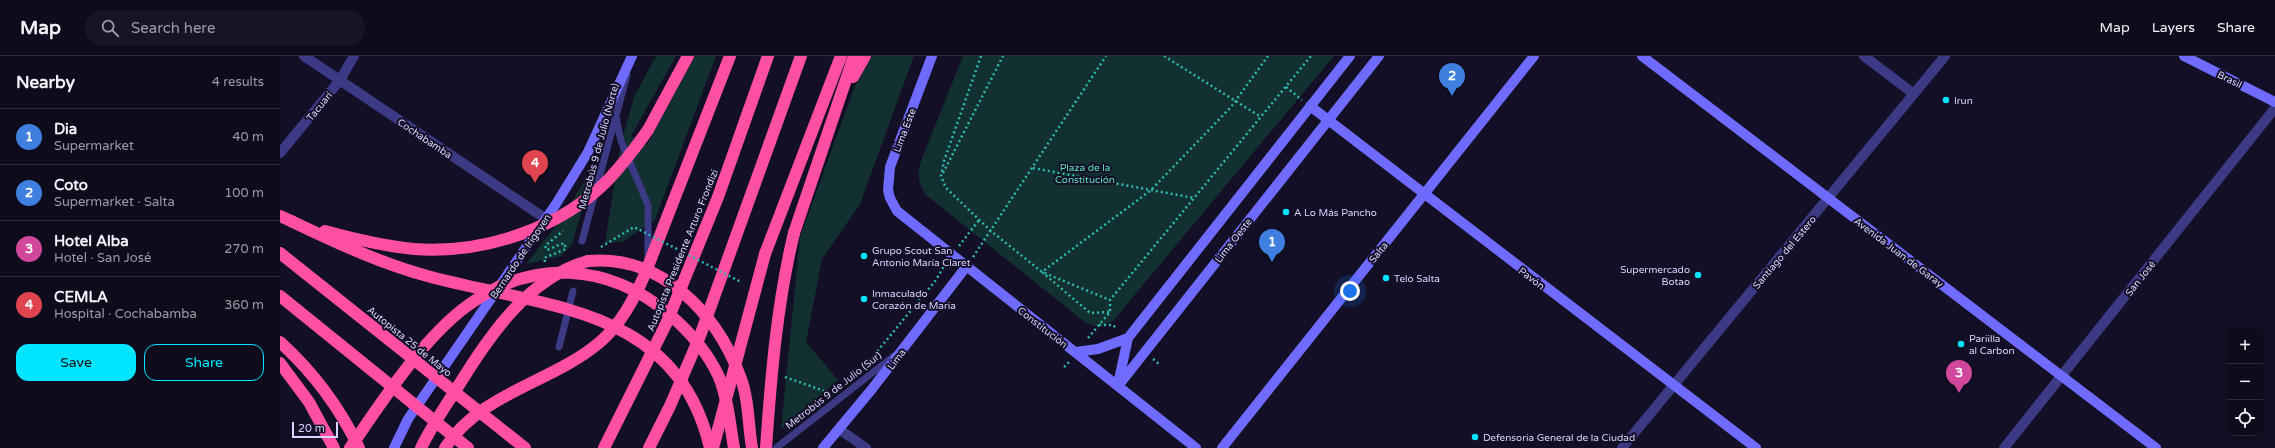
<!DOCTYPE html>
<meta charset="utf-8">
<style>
body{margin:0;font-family:"Varela Round",sans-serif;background:#171425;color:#f1f3f6}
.controls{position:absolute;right:12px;bottom:12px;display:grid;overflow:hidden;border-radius:8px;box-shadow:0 2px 6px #0003}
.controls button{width:36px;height:36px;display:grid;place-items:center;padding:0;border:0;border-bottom:1px solid #2e2b3b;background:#0e0b1c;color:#f1f3f6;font:20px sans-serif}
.scale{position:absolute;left:12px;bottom:10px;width:46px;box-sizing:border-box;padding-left:4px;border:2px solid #d9d4ff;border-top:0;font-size:11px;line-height:14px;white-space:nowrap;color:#d9d4ff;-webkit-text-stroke:3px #130f26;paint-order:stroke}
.you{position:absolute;left:1070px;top:235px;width:14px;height:14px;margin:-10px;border:3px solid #fff;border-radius:50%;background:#1a73e8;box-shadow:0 0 0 6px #1a73e833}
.badge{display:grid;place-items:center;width:26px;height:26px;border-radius:50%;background:#00e5ff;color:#fff;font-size:13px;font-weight:700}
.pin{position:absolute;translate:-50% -33px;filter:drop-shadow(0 1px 2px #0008)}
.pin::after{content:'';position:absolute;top:21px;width:14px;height:12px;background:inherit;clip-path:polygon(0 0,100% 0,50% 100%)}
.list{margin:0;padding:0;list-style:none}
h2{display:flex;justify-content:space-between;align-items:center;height:52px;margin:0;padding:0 16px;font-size:17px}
h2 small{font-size:13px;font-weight:400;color:#9b9ba3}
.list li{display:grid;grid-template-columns:26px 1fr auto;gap:12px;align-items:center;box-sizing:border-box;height:56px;padding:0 16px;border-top:1px solid #2e2b3b}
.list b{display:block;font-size:15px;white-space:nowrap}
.list p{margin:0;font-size:13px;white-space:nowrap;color:#9b9ba3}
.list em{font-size:13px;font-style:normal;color:#9b9ba3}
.actions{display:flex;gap:8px;padding:12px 16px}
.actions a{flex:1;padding:9px 0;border:1px solid #00e5ff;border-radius:12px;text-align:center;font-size:14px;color:#00e5ff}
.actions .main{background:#00e5ff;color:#111}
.icon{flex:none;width:22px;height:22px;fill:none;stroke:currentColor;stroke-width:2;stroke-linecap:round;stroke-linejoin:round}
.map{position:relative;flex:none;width:1995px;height:392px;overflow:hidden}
header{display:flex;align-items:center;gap:24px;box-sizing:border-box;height:56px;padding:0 20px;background:#0e0b1c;border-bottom:1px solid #2e2b3b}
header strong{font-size:19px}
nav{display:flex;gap:22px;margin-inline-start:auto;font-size:14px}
.search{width:280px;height:36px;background:#171425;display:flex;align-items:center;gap:10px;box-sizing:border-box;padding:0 14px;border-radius:22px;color:#9b9ba3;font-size:15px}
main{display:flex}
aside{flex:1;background:#0e0b1c}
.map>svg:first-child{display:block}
.green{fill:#12302f}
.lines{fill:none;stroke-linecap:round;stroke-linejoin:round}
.path{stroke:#2fb8b0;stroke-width:2.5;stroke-dasharray:2 3;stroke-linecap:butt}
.lane{stroke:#3d3a85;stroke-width:7}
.street{stroke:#3d3a85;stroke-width:10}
.secondary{stroke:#6f6bff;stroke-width:10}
.highway{stroke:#ff4fa3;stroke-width:12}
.path-bridge{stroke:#2fb8b0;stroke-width:2.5;stroke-dasharray:2 3;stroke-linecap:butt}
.highway-bridge{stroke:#ff4fa3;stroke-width:12}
.poi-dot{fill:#00e5ff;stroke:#130f26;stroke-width:1.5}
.labels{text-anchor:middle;stroke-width:4;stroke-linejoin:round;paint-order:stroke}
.street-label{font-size:10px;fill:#d9d4ff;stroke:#130f26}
.poi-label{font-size:10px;fill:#d9d4ff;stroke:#130f26;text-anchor:start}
.park-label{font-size:10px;fill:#5fe0c0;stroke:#130f26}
</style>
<header>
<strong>Map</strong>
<div class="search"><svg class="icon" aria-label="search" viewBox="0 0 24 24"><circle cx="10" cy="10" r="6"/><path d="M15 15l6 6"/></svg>Search here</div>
<nav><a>Map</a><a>Layers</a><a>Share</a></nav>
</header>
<main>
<aside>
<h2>Nearby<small>4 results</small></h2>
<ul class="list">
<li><span class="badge" style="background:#3f7fe0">1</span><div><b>Dia</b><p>Supermarket</p></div><em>40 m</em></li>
<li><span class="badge" style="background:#3f7fe0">2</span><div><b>Coto</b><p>Supermarket · Salta</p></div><em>100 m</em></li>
<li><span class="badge" style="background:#d1479c">3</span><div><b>Hotel Alba</b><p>Hotel · San José</p></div><em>270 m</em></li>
<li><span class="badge" style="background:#e0444e">4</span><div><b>CEMLA</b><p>Hospital · Cochabamba</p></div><em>360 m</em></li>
</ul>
<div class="actions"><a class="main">Save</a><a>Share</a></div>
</aside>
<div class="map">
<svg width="1995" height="392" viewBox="0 0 1995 392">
<rect width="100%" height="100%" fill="#130f26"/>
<path class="green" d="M376,0H396L351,80L367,89L415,0H436L375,164L342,186L325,187L340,92L354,41Z
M592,0H634L580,148L542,203L526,286L558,324L501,373L520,181L575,30Z
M683,0H1054L833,265C822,272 813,272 802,264L646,139C638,127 637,118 641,105Z
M315,109L292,188L281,200L246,208L276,170Z"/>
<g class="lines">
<path class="path" d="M701,0L664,105L661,120L666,132L711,175L762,216L830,244
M884,0L981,61
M1006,31L1022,44
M753,112L914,142
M663,117L723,0
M679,190L699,164
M693,201L826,0
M265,206L264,202L286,193L284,187L267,194L265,190L283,175
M829,256L810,257L762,216L870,135L951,51L988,0
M819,269H833L837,273
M808,282L830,256V244L1031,0
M591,303L656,224L665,208
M873,303L879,308
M784,311L789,306
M505,321L550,337"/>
<path class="lane" d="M336,61L341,85L368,149V201
M302,185L347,19
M279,291L293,235
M496,392L614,300"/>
<path class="street" d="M24,0L266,163
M1584,0L1634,38
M0,97L60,24L74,0
M559,373L586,392
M1342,392L1665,0
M1724,392L1995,52"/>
<path class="secondary" d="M652,0L610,111L608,134L610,142L617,155L916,392
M1362,0L1876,392
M1904,0L1995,46
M1030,50L1476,392
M796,296L818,293L848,282
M838,328L848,282L1070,0
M838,330L1099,0
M114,392L128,363L276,148L308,96L352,0
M543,392L592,333L686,211
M942,392L1254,0"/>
<path class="highway" d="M573,21L585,0
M368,74L408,0
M0,160L11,165
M514,177L574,0
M485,198L561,0
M0,286C33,316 60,352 79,392
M0,307L29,346L54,392
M141,392C151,371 165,351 177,332C209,281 247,222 308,205
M165,392C201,336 272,327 320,286C341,268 354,243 365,218L450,0
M324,392L387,266L438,141L488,0
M369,392L390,350L420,280L521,0"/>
<path class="path-bridge" d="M321,191L354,171L461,226"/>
<path class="highway-bridge" d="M11,165C57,187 102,208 151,221C267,252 396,250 430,392
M45,175C74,183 104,190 134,193C203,198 280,173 328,124C343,108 356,91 368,74
M0,197L245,392
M308,205C380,198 436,256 460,320C469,343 468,368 472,392
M0,240L188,392
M70,392C101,347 143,282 187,250C252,202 328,207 389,258C409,275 428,297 439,321C448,343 450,369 454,392
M433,392L485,198
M486,392C491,320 497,247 514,177"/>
</g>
<g class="poi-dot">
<circle cx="1666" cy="44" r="4"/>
<circle cx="1006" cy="156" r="4"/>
<circle cx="584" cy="200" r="4"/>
<circle cx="1418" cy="219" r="4"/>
<circle cx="1106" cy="222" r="4"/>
<circle cx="584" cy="243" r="4"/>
<circle cx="1681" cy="288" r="4"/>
<circle cx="1195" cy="381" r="4"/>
</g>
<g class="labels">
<g class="street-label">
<text transform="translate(1950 23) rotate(27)" y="4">Brasil</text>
<text transform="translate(39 50) rotate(-51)" y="4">Tacuarí</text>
<text transform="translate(624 74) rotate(-69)" y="4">Lima Este</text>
<text transform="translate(145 82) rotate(34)" y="4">Cochabamba</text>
<text transform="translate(318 90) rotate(-75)" y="4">Metrobús 9 de Julio (Norte)</text>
<text transform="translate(953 184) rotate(-52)" y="4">Lima Oeste</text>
<text transform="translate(402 194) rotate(-68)" y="4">Autopista Presidente Arturo Frondizi</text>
<text transform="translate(1098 196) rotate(-51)" y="4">Salta</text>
<text transform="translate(1504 196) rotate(-50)" y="4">Santiago del Estero</text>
<text transform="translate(1619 196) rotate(37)" y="4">Avenida Juan de Garay</text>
<text transform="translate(240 200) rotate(-56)" y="4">Bernardo de Irigoyen</text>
<text transform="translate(1252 222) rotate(37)" y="4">Pavón</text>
<text transform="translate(1860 222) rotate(-52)" y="4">San José</text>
<text transform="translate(763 271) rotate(38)" y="4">Constitución</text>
<text transform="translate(130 285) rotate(39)" y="4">Autopista 25 de Mayo</text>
<text transform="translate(616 303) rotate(-53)" y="4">Lima</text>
<text transform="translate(553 334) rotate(-38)" y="4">Metrobús 9 de Julio (Sur)</text>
</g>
<g class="poi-label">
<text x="1674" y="48">Irun</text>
<text x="1014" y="160">A Lo Más Pancho</text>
<text x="592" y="198">Grupo Scout San<tspan x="592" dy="12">Antonio María Claret</tspan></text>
<text x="1410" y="217" text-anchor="end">Supermercado<tspan x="1410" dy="12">Botao</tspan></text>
<text x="1114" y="226">Telo Salta</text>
<text x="592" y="241">Inmaculado<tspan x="592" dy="12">Corazón de Maria</tspan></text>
<text x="1689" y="286">Pariilla<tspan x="1689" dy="12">al Carbon</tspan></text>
<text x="1203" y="385">Defensoria General de la Ciudad</text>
</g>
<g class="park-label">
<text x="805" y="115">Plaza de la<tspan x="805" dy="12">Constitución</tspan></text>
</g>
</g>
</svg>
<div class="controls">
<button>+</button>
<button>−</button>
<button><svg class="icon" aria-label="locate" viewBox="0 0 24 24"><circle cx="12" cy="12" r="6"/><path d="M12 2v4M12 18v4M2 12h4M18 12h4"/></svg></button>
</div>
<div class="scale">20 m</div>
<div class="you"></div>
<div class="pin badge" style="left:992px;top:206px;background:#3f7fe0">1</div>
<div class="pin badge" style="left:1172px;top:40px;background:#3f7fe0">2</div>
<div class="pin badge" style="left:1679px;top:337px;background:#d1479c">3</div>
<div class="pin badge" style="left:255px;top:127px;background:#e0444e">4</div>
</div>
</main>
